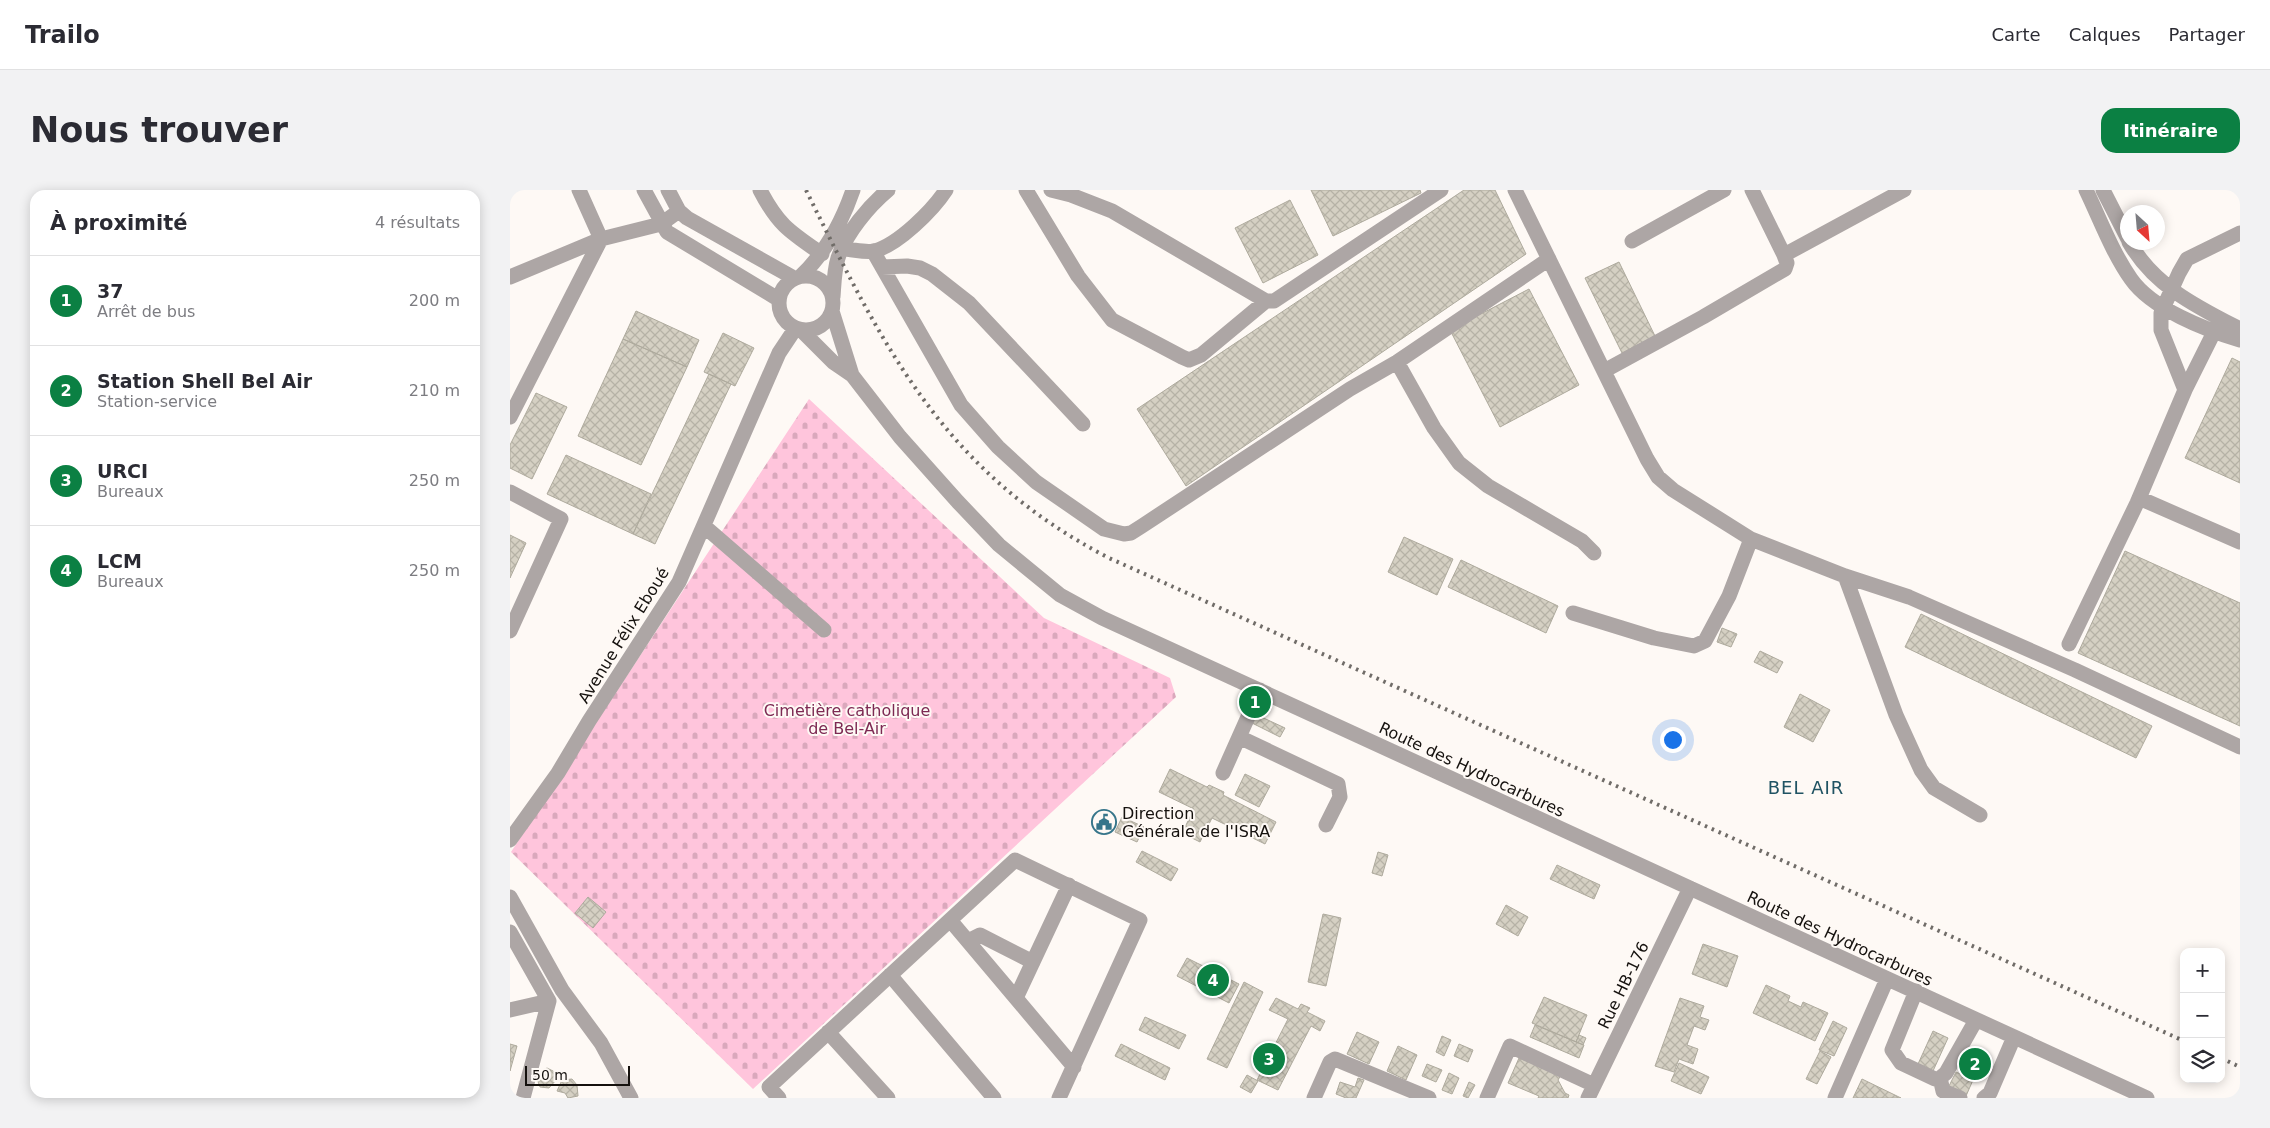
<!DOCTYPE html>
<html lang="fr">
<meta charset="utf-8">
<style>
body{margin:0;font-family:"DejaVu Sans",sans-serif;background:#f2f2f3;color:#2b2b33}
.controls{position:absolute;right:15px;bottom:15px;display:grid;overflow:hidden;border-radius:10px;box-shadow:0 2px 12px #0003}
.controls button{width:45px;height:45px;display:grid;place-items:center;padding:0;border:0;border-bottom:1px solid #e1e1e2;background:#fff;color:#2b2b33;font:25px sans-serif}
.compass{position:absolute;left:1610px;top:15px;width:45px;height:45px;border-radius:50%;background:#fff;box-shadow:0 2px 12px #0003;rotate:154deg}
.scale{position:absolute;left:15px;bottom:12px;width:105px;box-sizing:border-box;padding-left:5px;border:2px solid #15110e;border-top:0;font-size:14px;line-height:18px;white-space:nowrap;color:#15110e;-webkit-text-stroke:4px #fef9f5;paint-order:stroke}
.you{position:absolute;left:1162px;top:549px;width:18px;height:18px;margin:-12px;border:4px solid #fff;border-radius:50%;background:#1a73e8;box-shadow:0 0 0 8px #1a73e833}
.badge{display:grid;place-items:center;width:32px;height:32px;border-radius:50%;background:#0b8043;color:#fff;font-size:16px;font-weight:700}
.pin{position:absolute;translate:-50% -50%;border:2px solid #fff;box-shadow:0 1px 5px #0006}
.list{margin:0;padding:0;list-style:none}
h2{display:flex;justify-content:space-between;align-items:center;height:65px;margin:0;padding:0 20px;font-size:21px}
h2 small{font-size:16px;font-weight:400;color:#7c7c81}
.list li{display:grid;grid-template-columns:32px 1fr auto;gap:15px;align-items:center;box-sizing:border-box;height:90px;padding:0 20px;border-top:1px solid #e1e1e2}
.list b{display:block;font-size:19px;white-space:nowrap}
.list p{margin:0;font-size:16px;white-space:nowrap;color:#7c7c81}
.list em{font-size:16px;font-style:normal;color:#7c7c81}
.icon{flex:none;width:28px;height:28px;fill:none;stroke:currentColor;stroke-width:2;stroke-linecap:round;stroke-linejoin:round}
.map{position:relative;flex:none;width:1730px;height:908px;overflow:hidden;border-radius:15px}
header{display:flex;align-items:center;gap:30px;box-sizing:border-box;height:70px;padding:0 25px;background:#fff;border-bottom:1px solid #e1e1e2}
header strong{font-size:24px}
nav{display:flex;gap:28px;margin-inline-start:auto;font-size:18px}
.intro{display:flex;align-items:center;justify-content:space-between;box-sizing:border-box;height:120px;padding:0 30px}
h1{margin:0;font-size:35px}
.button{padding:12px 22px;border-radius:15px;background:#0b8043;color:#fff;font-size:18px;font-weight:700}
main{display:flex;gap:30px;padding:0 30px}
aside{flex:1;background:#fff;border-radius:15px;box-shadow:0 2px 12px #0003}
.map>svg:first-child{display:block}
.cemetery{fill:url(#cemetery-stones)}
.building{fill:url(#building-cross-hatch);stroke:#aeaa9d}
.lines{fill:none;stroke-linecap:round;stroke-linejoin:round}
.minor{stroke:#ada6a5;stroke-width:15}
.rail{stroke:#706c68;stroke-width:4;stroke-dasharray:2.5 5;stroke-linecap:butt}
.labels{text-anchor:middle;stroke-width:4;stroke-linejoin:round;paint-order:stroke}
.street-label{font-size:16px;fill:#15110e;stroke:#fef9f5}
.park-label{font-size:16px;fill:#7d2953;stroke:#fef9f5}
.poi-label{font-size:16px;fill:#15110e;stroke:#fef9f5;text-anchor:start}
.neighbourhood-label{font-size:18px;letter-spacing:1px;fill:#205363;stroke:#fef9f5}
</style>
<header>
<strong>Trailo</strong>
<nav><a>Carte</a><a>Calques</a><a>Partager</a></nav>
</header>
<div class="intro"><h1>Nous trouver</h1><a class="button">Itinéraire</a></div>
<main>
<aside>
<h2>À proximité<small>4 résultats</small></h2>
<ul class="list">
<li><span class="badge">1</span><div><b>37</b><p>Arrêt de bus</p></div><em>200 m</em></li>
<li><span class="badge">2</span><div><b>Station Shell Bel Air</b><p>Station-service</p></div><em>210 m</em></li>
<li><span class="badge">3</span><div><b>URCI</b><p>Bureaux</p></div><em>250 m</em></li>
<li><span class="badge">4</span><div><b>LCM</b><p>Bureaux</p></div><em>250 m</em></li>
</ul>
</aside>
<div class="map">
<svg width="1730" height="908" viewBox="0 0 1730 908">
<defs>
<pattern id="cemetery-stones" width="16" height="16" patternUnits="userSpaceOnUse" patternTransform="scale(1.25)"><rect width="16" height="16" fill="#ffc5dc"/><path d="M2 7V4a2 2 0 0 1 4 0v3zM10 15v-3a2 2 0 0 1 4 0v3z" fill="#daa8bc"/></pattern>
<pattern id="building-cross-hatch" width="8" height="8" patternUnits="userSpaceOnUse" patternTransform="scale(1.25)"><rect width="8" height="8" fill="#d5d0c3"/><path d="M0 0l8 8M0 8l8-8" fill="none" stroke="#b6b2a6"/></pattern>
</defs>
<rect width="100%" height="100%" fill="#fef9f5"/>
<path class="cemetery" d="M299,209L534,428L660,488L666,507L243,899L1,662Z"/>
<path class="building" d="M801,0H910L911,3L823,46Z
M954,0H985L1016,64L676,296L627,219Z
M780,10L808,65L753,93L725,38Z
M1109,72L1145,146L1112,163L1075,88Z
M1019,99L1069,195L990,237L940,140Z
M126,121L189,150L177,177L113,149Z
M213,143L244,158L225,196L194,182Z
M113,149L177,177L131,275L68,246Z
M1722,168L1730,172V293L1675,268Z
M199,184L221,194L145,354L123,344Z
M26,203L57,217L22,289L0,278V255Z
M56,265L141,304L123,344L37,304Z
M0,345L16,353L0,388Z
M894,347L943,369L927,405L878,382Z
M1615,361L1730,413V536L1568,463Z
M951,370L1048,416L1036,443L938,397Z
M1411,424L1642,536L1626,568L1395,457Z
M1212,438L1227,444L1221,457L1207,452Z
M1250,461L1273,472L1267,483L1244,472Z
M1290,504L1320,520L1303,552L1274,537Z
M745,524L775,538L770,547L740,532Z
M660,579L697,597L699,595L714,602L713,605L766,632L755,654L702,628L690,652L672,643L684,619L649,602Z
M735,584L760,596L749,617L725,605Z
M612,627L634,637L627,652L605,642Z
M632,661L668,679L661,691L626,672Z
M868,662L878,665L872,686L862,683Z
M1047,675L1090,695L1084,709L1040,689Z
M78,707L96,722L83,738L65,723Z
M996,715L1018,727L1008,746L986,734Z
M813,724L831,728L816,796L798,792Z
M1193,754L1228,766L1217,797L1182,784Z
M677,768L729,794L719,813L667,786Z
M734,792L753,802L717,878L697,869Z
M1256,795L1280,806L1278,811L1291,817L1293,812L1318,823L1305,851L1243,823Z
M1034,807L1077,825L1066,852L1022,833Z
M766,808L788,819L791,814L800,818L797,822L815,831L810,841L801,836L768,900L747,890L778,829L759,820Z
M1170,808L1194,816L1190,827L1199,830L1195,840L1184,836L1177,855L1188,859L1183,874L1169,869L1164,882L1145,876Z
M635,827L676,845L669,859L629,840Z
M1323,831L1337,838L1324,866L1309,860Z
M1025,835L1074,855L1069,868L1020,847Z
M1423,841L1438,848L1423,881L1408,874Z
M847,842L869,852L859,874L837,864Z
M1069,845L1076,848L1073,855L1066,852Z
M932,846L941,850L934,866L926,862Z
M0,854L7,856L0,881Z
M611,854L660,878L655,890L605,866Z
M949,854L963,860L958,872L944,866Z
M888,856L907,865L896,890L877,881Z
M1310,861L1321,867L1307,894L1296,889Z
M1009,868L1051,885L1048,890L1055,903L1059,905L1058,908H1028L1029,906L998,893Z
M1169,873L1199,887L1191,904L1161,891Z
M917,874L932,880L926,892L912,886Z
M37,878L45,882L46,890L39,898L30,897L27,889L28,883Z
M1446,882L1463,890L1456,906L1438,898Z
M939,883L949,888L942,904L932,900Z
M737,885L748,891L741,903L730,897Z
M848,888L854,890L846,908H836L826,904L830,892L845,897Z
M62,889L67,895L68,906L58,908L55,903L47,901L52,890Z
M1352,889L1391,908H1343Z
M959,892L965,895L958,908L953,906Z"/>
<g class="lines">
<path class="minor" d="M69,0L91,49
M134,0L157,42L268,109
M158,0L169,21L177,28L284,88
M250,0C268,35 280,42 312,64
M516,0L568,86L602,130L672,167L679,170L691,165L756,111
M541,0L561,5L602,21L756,111H764L931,0
M1005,0L1137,269L1148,287L1163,300L1241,349L1335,386L1399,407L1565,480L1730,557
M1576,0C1590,29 1602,62 1621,89C1642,119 1696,140 1730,150
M1593,0L1618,49
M1122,51L1214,0
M1619,52C1644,96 1687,117 1730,139
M332,59C342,59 355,63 364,61C388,55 423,20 436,0
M363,61L451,215L488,257L526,292L594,339L614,344L621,343L632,336L840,199L887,172L1039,69
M1274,65L1394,0
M372,77L397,76L410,78L422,84L459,113L573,234
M269 113a27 27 0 1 1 54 0a27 27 0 1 1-54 0Z
M291,86C316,62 332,32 343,0
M0,87L91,49L151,34L169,21
M323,107C324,94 324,81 328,68C336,43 359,16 378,0
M322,121L342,185
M291,140L323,172L342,185L390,247L448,312L489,355L550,405L592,428L1637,908
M887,172L924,238L949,273L978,296L1072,351L1084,363
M1094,181L1193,127L1275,79L1277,73L1274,65L1242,0
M1675,200L1651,140V123L1669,83L1677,69L1730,43
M0,227L91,49
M0,302L51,329L0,441
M1629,308L1730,352
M194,336L314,440
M1335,386L1386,525L1411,580L1424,598L1470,625
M1063,423L1144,448L1184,456L1195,451L1219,406L1241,349
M1559,454L1627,313L1675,200L1704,142
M729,547L828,594L830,607L816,635
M713,583L750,500
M0,650L48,583L79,531L169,392L269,163L285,139
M0,707L52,800L91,853L121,908
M440,730L564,877
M0,742L39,811L13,908
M458,751L470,745L523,772
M380,785L484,908
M1406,801L1382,860L1391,873L1425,889L1430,888L1436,883L1466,830
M506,808L559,695
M0,820L39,811
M318,842L378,908
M1430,888L1433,901L1450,908
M269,908L259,897L505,670L630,730L549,908
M804,908L820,872L825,869L919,908
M977,908L1000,856L1084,895
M1078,908L1180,698
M1325,908L1377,789
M1474,908L1480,903L1504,847"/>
<path class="rail" d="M296,0C374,159 435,283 599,368L1674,851
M1711,868L1730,877"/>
</g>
<defs>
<symbol id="civic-ring" viewBox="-11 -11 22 22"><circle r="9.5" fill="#fef9f5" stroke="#36758a" stroke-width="1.5"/><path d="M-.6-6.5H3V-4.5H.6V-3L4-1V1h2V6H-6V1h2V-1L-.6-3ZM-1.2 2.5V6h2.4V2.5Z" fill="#36758a"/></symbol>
</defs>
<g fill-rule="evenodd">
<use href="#civic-ring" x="580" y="618" width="28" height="28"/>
</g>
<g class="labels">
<g class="street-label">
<text transform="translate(113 445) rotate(-58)" y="6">Avenue Félix Eboué</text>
<text transform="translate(962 579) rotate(25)" y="6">Route des Hydrocarbures</text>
<text transform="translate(1330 748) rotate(25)" y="6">Route des Hydrocarbures</text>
<text transform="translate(1113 795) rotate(-64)" y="6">Rue HB-176</text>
</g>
<g class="park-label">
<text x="337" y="526">Cimetière catholique<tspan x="337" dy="18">de Bel-Air</tspan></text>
</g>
<g class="poi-label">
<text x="612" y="629">Direction<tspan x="612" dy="18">Générale de l'ISRA</tspan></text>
</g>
<g class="neighbourhood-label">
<text x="1296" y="604">BEL AIR</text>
</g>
</g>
</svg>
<div class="controls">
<button>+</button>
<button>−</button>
<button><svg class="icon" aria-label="layers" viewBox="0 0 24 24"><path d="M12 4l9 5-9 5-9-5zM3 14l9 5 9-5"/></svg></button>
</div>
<svg class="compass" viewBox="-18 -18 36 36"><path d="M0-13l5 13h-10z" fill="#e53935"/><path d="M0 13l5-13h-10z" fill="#7c7c81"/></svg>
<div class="scale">50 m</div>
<div class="you"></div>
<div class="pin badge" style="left:745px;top:512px">1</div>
<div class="pin badge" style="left:1465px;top:874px">2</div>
<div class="pin badge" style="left:759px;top:869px">3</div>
<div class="pin badge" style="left:703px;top:790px">4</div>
</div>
</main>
